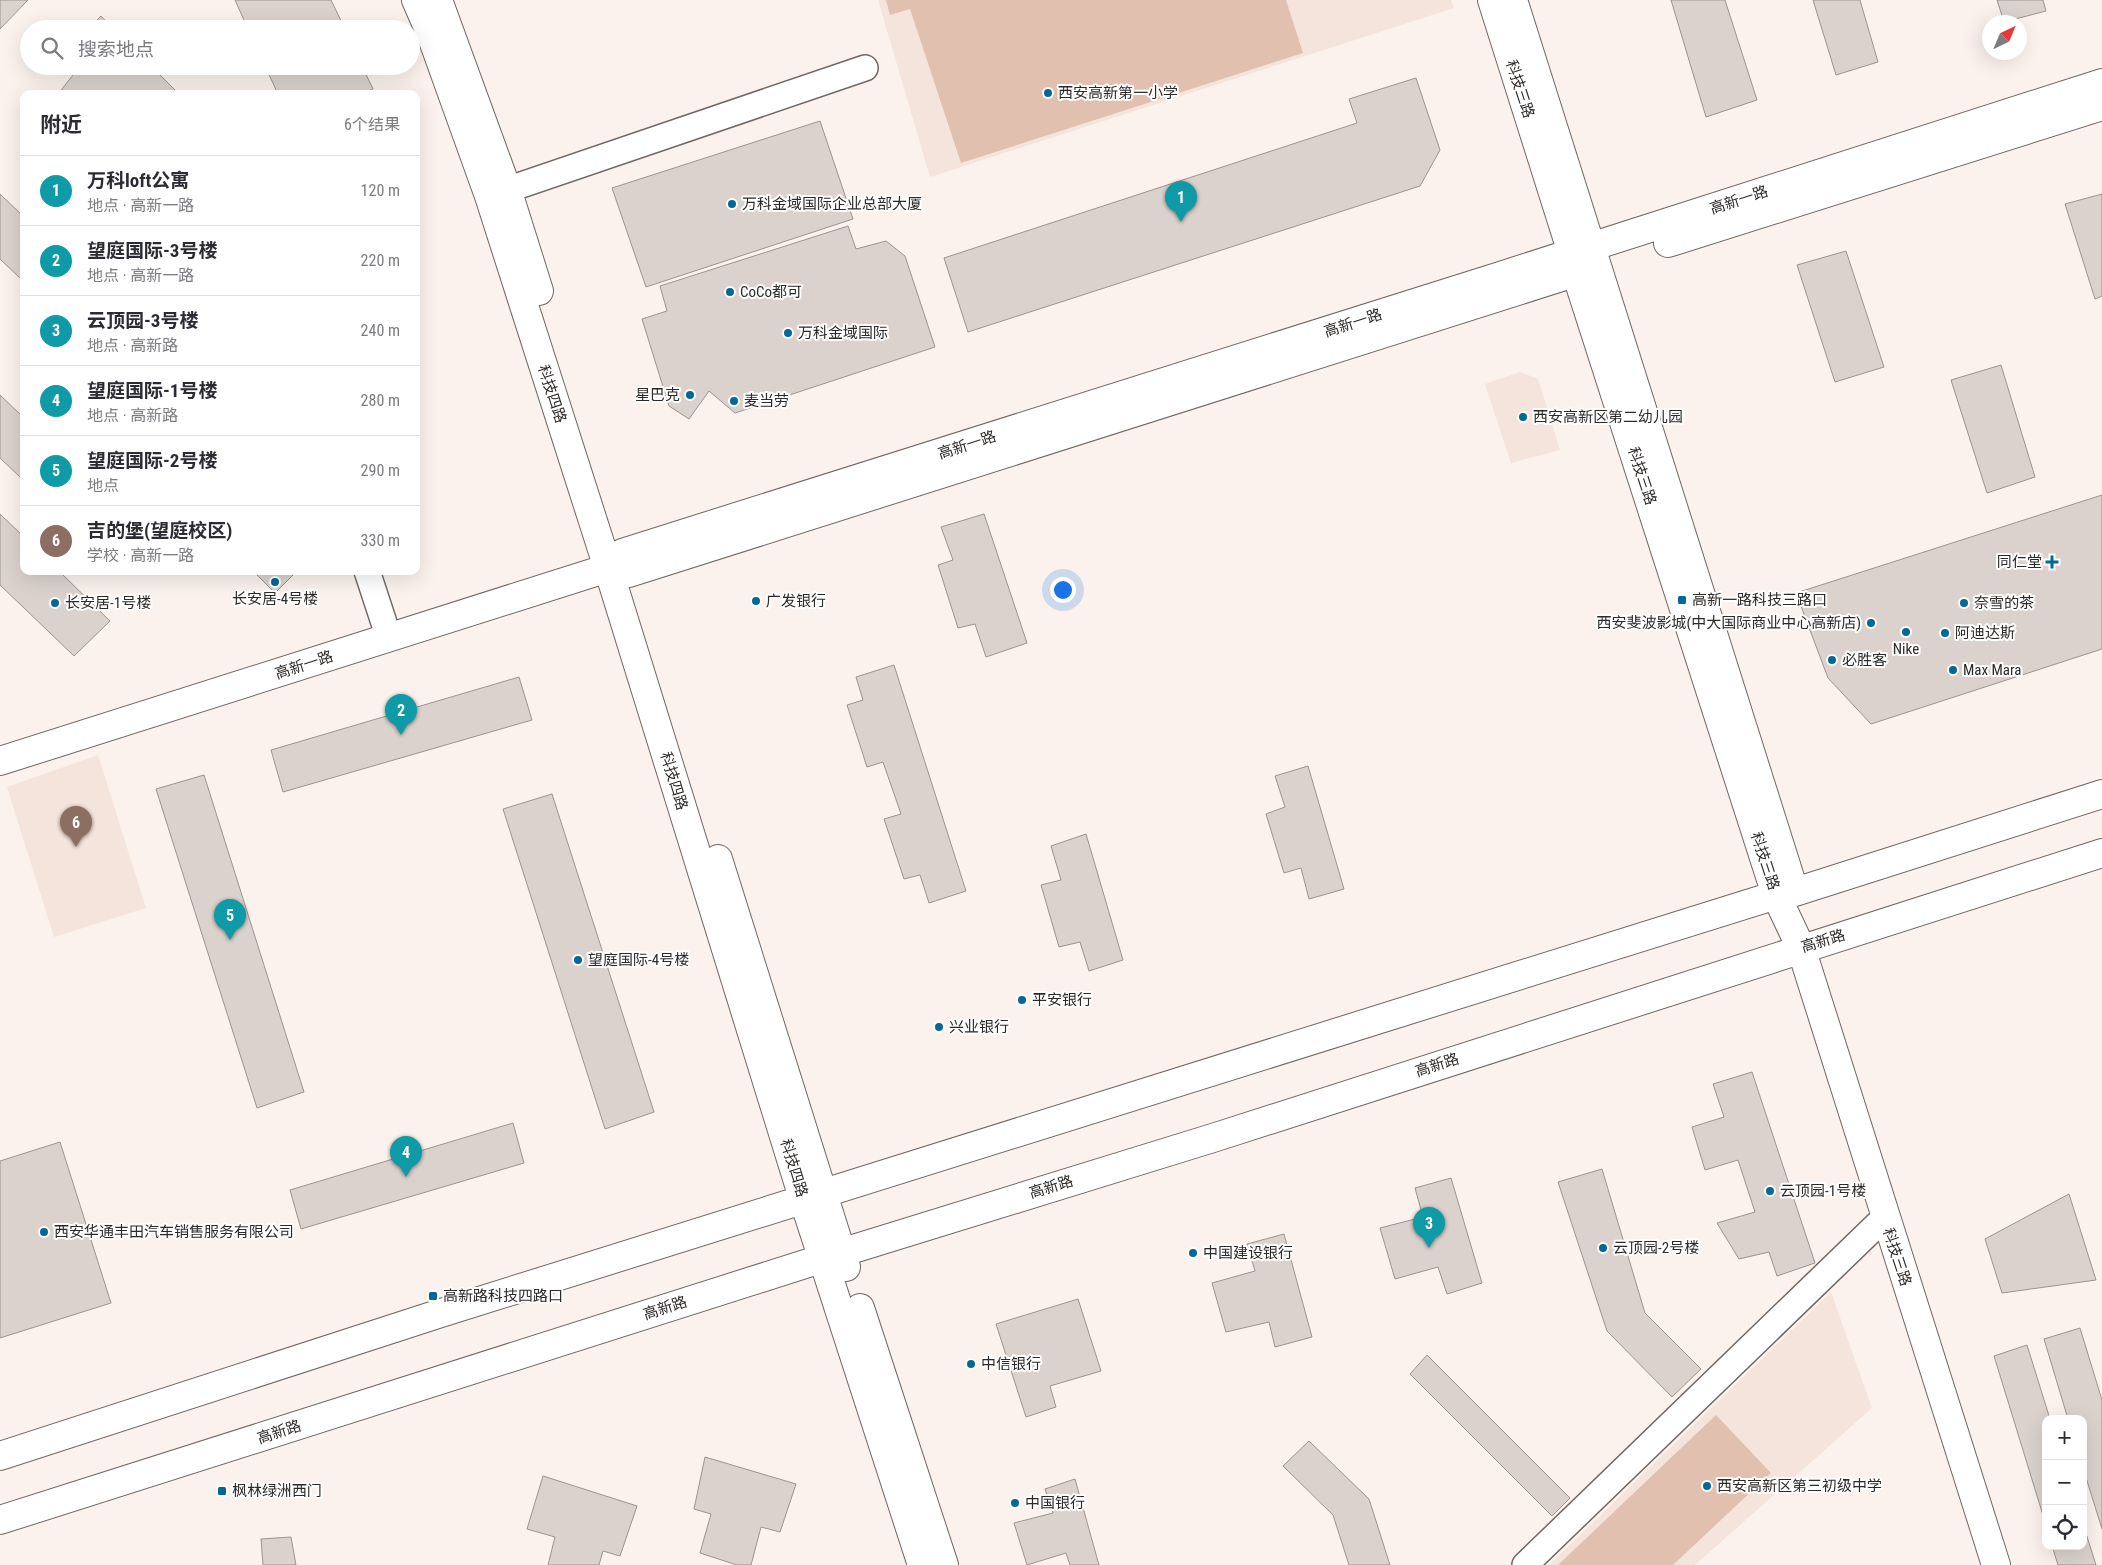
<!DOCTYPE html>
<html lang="zh">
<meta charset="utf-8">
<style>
body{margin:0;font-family:"Roboto Condensed","Noto Sans SC",sans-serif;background:#f7f7f7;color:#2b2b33}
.controls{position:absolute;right:15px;bottom:15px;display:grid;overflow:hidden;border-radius:10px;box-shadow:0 5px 20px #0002}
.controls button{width:45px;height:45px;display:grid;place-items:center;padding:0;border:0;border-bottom:1px solid #e1e1e2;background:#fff;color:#2b2b33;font:25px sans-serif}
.compass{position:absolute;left:1982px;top:15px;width:45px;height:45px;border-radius:50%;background:#fff;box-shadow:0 5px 20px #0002;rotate:44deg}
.you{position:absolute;left:1062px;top:589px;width:18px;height:18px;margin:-12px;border:4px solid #fff;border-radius:50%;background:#1a73e8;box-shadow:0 0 0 8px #1a73e833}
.badge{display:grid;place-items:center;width:32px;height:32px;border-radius:50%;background:#026997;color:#fff;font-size:16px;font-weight:700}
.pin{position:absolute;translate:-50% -41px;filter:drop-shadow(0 1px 2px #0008)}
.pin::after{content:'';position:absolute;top:26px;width:18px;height:15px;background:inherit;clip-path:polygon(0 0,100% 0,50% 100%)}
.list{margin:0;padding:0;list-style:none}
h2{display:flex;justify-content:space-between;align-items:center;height:65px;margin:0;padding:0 20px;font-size:21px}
h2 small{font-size:16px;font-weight:400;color:#7c7c81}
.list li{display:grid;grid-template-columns:32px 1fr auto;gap:15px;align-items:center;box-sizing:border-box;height:70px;padding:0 20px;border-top:1px solid #e1e1e2}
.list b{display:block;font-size:19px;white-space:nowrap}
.list p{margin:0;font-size:16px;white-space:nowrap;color:#7c7c81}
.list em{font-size:16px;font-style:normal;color:#7c7c81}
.icon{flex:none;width:28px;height:28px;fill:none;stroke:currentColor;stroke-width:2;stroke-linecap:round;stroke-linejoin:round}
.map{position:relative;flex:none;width:2102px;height:1565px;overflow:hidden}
.search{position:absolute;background:#fff;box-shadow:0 5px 20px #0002;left:20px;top:20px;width:400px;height:55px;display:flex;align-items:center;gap:12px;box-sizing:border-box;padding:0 18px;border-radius:28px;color:#7c7c81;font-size:19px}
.panel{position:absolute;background:#fff;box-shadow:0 5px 20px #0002;left:20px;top:90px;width:400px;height:485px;border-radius:10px}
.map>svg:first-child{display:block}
.built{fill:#f5e4db}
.green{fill:#e1c0af}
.building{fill:#dbd2cd;stroke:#9c938f}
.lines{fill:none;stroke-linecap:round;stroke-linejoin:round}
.street-casing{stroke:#6f6763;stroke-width:28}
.secondary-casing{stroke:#6f6763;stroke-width:30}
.street{stroke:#fff;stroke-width:25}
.secondary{stroke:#fff;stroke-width:28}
.poi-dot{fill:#026997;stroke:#fff;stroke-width:2}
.labels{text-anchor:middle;stroke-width:4;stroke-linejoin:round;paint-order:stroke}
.street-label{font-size:15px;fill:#2c2927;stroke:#fff}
.poi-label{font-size:15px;fill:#2c2927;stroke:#fff;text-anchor:start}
</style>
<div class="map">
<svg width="2102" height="1565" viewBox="0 0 2102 1565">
<rect width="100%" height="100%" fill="#fbf2ed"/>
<path class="built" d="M878,0H1451L1454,8L930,177Z
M1520,372L1538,379L1560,450L1511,463L1485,384Z
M98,755L146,908L54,937L7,787Z
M1831,1292L1872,1408L1695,1565H1549Z"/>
<path class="green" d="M886,0H1286L1303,53L961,163L910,9L890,15Z
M1716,1415L1771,1473L1673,1565H1558Z"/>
<path class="building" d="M0,0H28L0,29Z
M235,0H331L345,29H248Z
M1671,0H1725L1757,100L1706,117Z
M1813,0H1860L1878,62L1836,75Z
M1997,0H2043L2046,11L2004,22Z
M101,16L113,29H88Z
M64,66H151L179,94H58L73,75Z
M265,66H362L373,89L362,94H278Z
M1416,78L1440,150L1420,186L968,332L944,258L1357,123L1349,99Z
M820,121L853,219L646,287L612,188Z
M0,194L24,217V278L22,280L0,259Z
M2102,194V296L2095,299L2065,204Z
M848,226L856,249L886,241L905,256L935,347L735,413L709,391L689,419L669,406L642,319L667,311L660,286Z
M1846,251L1884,367L1835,382L1797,265Z
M2001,365L2035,477L1987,493L1951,380Z
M0,395L24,418V476L21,478L0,458Z
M2102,495V649L1871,724L1828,678L1796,593Z
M0,514L24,537V571H59L110,621L74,656L0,585Z
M984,514L1027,643L986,657L975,624L958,628L938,565L953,560L941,527Z
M253,571H297L275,593Z
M894,665L966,891L929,903L920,875L904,879L884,819L901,814L883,762L867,767L847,705L863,700L856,677Z
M519,677L532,720L283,792L271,750Z
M1308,766L1344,889L1309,899L1301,868L1284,873L1266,814L1285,807L1275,776Z
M204,775L304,1092L257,1108L156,789Z
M552,794L654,1112L605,1129L503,809Z
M1086,834L1123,960L1089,971L1080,942L1059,947L1041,885L1061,880L1051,846Z
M1752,1072L1815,1263L1777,1276L1769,1252L1739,1259L1717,1223L1755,1212L1738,1160L1705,1170L1692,1127L1724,1117L1713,1084Z
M513,1123L524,1163L301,1229L290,1190Z
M60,1142L111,1303L0,1338V1161Z
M1602,1169L1645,1313L1701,1369L1672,1397L1607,1331L1558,1182Z
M1451,1178L1482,1283L1447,1294L1438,1267L1395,1279L1380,1228L1423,1217L1415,1188Z
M2069,1194L2096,1280L2002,1293L1985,1239Z
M1284,1234L1312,1337L1275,1347L1269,1322L1226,1332L1212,1283L1255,1271L1247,1244Z
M1078,1299L1101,1371L1050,1386L1056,1407L1026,1417L996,1324Z
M2080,1328L2102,1400V1529L2083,1468V1419H2068L2044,1339Z
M2027,1345L2050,1419H2046V1525L1994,1356Z
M1427,1355L1570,1498L1552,1516L1410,1374Z
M1309,1441L1369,1499L1390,1565H1349L1333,1515L1283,1466Z
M705,1457L796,1484L780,1532L761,1527L751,1565H737L700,1553L711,1514L694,1509Z
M543,1476L637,1506L620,1556L603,1551L599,1565H548L555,1537L527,1529Z
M1075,1479L1099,1565H1070L1066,1553L1027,1565L1014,1523L1053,1513L1045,1489Z
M2083,1524L2096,1565H2058L2052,1546H2083Z
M291,1537L296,1565H263L261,1539Z"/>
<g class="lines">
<defs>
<path id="street" d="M489,196L865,68
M367,571L389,638
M1525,1565L1885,1217"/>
<path id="secondary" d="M416,0L430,32L489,196L608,568L804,1201L922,1565
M438,0L507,189L539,291
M1492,0L1572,253L1576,273L1776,895L1801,948L1996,1565
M1513,0L1793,887
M1668,243L2102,106
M608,568L629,573L1593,267
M0,761L608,568L622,553L1497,277L2102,83
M718,859L846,1267
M860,1308L944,1565
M0,1456L441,1313L1776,895L1795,892L2102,794
M0,1520L824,1258L1216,1137L2102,853"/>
</defs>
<use href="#street" class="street-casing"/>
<use href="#secondary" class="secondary-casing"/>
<use href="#street" class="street"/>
<use href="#secondary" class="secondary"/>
</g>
<g class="poi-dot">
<circle cx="1048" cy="93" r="5"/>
<circle cx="732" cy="204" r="5"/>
<circle cx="730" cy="292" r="5"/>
<circle cx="788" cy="333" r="5"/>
<circle cx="690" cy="395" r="5"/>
<circle cx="734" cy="401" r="5"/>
<circle cx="1523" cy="417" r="5"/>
<path d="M2049.5 554.5h5v5h5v5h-5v5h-5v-5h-5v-5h5z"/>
<circle cx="275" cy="582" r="5"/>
<rect x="1677" y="595" width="10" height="10" rx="2.5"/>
<circle cx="756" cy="601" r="5"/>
<circle cx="55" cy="603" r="5"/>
<circle cx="1964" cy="603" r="5"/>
<circle cx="1871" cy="623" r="5"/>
<circle cx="1906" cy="632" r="5"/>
<circle cx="1945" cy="633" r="5"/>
<circle cx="1832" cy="660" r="5"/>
<circle cx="1953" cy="670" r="5"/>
<circle cx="578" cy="960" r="5"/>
<circle cx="1022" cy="1000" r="5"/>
<circle cx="939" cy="1027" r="5"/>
<circle cx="1770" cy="1191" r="5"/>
<circle cx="44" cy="1232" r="5"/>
<circle cx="1603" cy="1248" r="5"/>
<circle cx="1193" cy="1253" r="5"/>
<rect x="428" y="1291" width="10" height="10" rx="2.5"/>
<circle cx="971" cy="1364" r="5"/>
<circle cx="1707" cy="1486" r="5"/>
<rect x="217" y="1486" width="10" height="10" rx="2.5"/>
<circle cx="1015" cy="1503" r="5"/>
</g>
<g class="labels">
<g class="street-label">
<text transform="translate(1520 89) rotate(72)" y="5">科技三路</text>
<text transform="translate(1739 200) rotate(-18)" y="5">高新一路</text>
<text transform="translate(1353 323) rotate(-18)" y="5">高新一路</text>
<text transform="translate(552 394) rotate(72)" y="5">科技四路</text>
<text transform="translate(967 445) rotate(-18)" y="5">高新一路</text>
<text transform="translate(1642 476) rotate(72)" y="5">科技三路</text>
<text transform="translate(304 665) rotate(-18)" y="5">高新一路</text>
<text transform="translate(674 781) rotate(73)" y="5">科技四路</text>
<text transform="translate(1765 861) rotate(72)" y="5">科技三路</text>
<text transform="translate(1823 941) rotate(-17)" y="5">高新路</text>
<text transform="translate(1437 1065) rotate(-18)" y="5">高新路</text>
<text transform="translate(794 1168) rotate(73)" y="5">科技四路</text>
<text transform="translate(1051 1187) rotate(-17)" y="5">高新路</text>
<text transform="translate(1897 1257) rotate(72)" y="5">科技三路</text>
<text transform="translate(665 1308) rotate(-18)" y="5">高新路</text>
<text transform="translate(279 1432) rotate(-18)" y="5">高新路</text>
</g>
<g class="poi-label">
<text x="1058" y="98">西安高新第一小学</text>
<text x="742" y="209">万科金域国际企业总部大厦</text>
<text x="740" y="297">CoCo都可</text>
<text x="798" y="338">万科金域国际</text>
<text x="680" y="400" text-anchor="end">星巴克</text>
<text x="744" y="406">麦当劳</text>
<text x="1533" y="422">西安高新区第二幼儿园</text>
<text x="2042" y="567" text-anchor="end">同仁堂</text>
<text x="275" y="604" text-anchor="middle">长安居-4号楼</text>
<text x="1692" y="605">高新一路科技三路口</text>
<text x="766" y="606">广发银行</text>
<text x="65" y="608">长安居-1号楼</text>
<text x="1974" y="608">奈雪的茶</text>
<text x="1861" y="628" text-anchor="end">西安斐波影城(中大国际商业中心高新店)</text>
<text x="1955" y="638">阿迪达斯</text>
<text x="1906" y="654" text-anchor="middle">Nike</text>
<text x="1842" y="665">必胜客</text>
<text x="1963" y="675">Max Mara</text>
<text x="588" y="965">望庭国际-4号楼</text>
<text x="1032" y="1005">平安银行</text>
<text x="949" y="1032">兴业银行</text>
<text x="1780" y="1196">云顶园-1号楼</text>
<text x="54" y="1237">西安华通丰田汽车销售服务有限公司</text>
<text x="1613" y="1253">云顶园-2号楼</text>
<text x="1203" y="1258">中国建设银行</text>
<text x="443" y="1301">高新路科技四路口</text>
<text x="981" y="1369">中信银行</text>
<text x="1717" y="1491">西安高新区第三初级中学</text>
<text x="232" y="1496">枫林绿洲西门</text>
<text x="1025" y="1508">中国银行</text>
</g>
</g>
</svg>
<div class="controls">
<button>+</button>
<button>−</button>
<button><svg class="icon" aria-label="locate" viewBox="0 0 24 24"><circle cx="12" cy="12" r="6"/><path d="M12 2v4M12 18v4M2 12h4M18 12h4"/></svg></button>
</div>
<svg class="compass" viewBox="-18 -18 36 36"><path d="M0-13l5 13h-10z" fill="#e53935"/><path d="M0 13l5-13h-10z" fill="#7c7c81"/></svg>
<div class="you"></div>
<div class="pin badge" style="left:1181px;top:222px;background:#0f9aa8">1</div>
<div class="pin badge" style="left:401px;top:735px;background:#0f9aa8">2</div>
<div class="pin badge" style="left:1429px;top:1248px;background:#0f9aa8">3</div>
<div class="pin badge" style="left:406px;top:1177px;background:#0f9aa8">4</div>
<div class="pin badge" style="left:230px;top:940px;background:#0f9aa8">5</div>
<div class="pin badge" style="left:76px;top:847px;background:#8d6e63">6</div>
<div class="search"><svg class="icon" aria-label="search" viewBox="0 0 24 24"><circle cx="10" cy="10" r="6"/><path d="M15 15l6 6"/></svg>搜索地点</div>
<section class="panel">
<h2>附近<small>6个结果</small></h2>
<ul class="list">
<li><span class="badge" style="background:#0f9aa8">1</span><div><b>万科loft公寓</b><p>地点 · 高新一路</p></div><em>120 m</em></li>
<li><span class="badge" style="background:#0f9aa8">2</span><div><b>望庭国际-3号楼</b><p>地点 · 高新一路</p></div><em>220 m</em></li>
<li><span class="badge" style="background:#0f9aa8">3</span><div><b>云顶园-3号楼</b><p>地点 · 高新路</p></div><em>240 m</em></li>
<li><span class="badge" style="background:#0f9aa8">4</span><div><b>望庭国际-1号楼</b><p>地点 · 高新路</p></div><em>280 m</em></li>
<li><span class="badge" style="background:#0f9aa8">5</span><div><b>望庭国际-2号楼</b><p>地点</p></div><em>290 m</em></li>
<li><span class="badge" style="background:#8d6e63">6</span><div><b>吉的堡(望庭校区)</b><p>学校 · 高新一路</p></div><em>330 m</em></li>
</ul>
</section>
</div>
